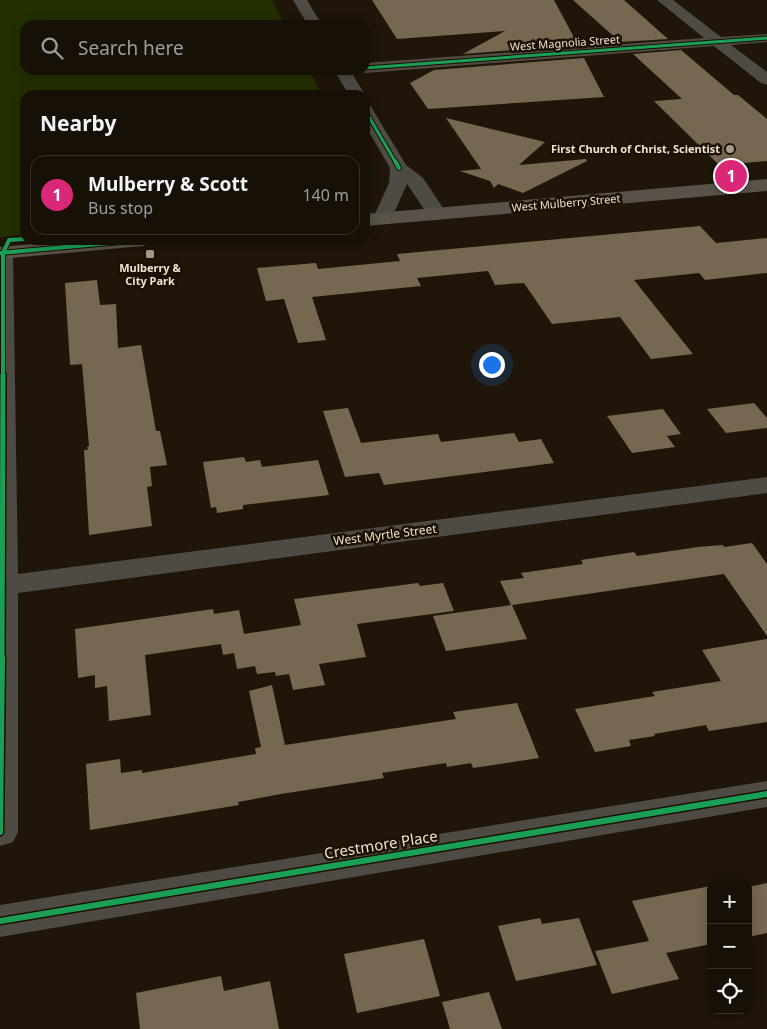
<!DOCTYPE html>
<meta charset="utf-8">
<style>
body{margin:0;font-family:"Noto Sans",sans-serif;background:#241e15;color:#f1f3f6}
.controls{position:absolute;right:15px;bottom:15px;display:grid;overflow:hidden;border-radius:10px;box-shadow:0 2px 12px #0003}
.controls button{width:45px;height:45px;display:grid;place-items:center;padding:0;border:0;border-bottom:1px solid #363028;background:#171007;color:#f1f3f6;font:25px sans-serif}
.you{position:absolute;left:491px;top:364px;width:18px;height:18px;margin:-12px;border:4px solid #fff;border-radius:50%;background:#1a73e8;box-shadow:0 0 0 8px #1a73e833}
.badge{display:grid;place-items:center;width:32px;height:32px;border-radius:50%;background:#db2777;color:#fff;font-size:16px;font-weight:700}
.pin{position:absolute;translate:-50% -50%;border:2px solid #fff;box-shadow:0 1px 5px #0006}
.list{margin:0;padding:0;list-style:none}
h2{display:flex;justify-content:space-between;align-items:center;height:65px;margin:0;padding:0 20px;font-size:21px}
h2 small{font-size:16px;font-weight:400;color:#9e9d9b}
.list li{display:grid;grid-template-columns:32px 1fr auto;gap:15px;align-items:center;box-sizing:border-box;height:80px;margin:0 10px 10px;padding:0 10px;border:1px solid #363028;border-radius:15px}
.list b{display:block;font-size:19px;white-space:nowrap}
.list p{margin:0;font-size:16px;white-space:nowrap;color:#9e9d9b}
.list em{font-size:16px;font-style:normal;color:#9e9d9b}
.icon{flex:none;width:28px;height:28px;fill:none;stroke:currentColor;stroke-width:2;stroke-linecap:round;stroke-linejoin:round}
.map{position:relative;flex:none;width:767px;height:1029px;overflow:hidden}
.search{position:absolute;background:#171007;box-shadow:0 2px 12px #0003;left:20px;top:20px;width:350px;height:55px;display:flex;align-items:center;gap:12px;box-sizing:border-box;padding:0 18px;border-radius:15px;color:#9e9d9b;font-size:19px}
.panel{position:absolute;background:#171007;box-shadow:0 2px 12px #0003;left:20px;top:90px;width:350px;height:155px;border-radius:15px}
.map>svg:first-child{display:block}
.green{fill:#222f01}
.building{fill:#766750}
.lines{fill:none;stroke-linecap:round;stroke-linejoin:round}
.minor{fill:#4e4a44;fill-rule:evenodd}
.major{fill:#58524a;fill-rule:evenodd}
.cycleway-far3-casing{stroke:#1c1000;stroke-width:5}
.cycleway-far2-casing{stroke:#1c1000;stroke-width:6}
.cycleway-far1-casing{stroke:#1c1000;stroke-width:8}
.cycleway-casing{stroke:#1c1000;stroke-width:9}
.cycleway-far3{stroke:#1a9f57;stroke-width:3}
.cycleway-far2{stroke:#1a9f57;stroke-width:4}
.cycleway-far1{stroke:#1a9f57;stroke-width:5}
.cycleway{stroke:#1a9f57;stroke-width:6}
.poi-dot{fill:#a69b8c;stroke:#1c1000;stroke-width:2}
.labels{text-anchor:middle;stroke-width:5;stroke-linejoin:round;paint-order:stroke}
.far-street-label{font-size:11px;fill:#eee3d3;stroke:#1c1000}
.far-poi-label{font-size:11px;font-weight:bold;fill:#eee3d3;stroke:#1c1000;text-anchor:end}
.street-label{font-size:12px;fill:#eee3d3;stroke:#1c1000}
.near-street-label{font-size:15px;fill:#eee3d3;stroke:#1c1000}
</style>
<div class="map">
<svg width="767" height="1029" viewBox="0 0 767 1029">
<rect width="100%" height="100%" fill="#1f1609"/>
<path class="green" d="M0,0H272L285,25H25V70H309L322,95H25V234L0,237Z"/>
<path class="building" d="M372,0H554L578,45L463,54L505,31L397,39Z
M573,0H624L668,39L620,42Z
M681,50L734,95H738L767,119V161L719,165L654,101L682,99L633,54Z
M584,58L604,97L428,109L410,83L434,70Z
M446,118L545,142L519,165L586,159L587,161L523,193L498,184L494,188L490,181L460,171L481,169Z
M700,226L716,243L767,238V273L705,280L699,273L634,280L693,354L651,359L620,317L552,324L524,283L495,285L488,271L417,278L421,286L312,297L326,340L298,343L284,299L266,301L257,268L316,263L318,269L400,261L397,254Z
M97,280L100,305L116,304L118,348L141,345L156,431H160L167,465L150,467L152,486L147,487L152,526L89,535L84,450H88L87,447L89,446L82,364L70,365L65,283Z
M754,403L767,418V428L726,433L707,409Z
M348,408L361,443L438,434L441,442L514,433L519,442L541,439L554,463L384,485L379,473L345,477L323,411Z
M663,409L681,434L667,436L675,447L632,453L607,416Z
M244,457L246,462L260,460L262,467L318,460L329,495L243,505V509L217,513L216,507L211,508L203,462Z
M752,543L767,564V636L724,574L512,605L527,639L446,651L433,616L511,605L500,581L524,578L521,573L583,564L581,560L634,552L637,556L698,547L723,545L724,547Z
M418,583L420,586L443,583L454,611L357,624L366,657L319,664L325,685L293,690L289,674L276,676L275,672L257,674L255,666L237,669L234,653L223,655L221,644L145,655L151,715L109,721L107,686L95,688V675L78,678L75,629L213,609L214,614L239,610L244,634L301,625L294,599Z
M767,639V722L709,731L706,725L654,734L655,736L629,740L631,746L595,752L575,709L655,696L652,692L721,681L702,650Z
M272,685L285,745L456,719L453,712L517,703L539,758L473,768L471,763L447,767L446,763L382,773L384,778L281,794L238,802L239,805L90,830L86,764L120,759L121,773L142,770V773L256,754L255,748L261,747L249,691Z
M767,883V933L748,937V887Z
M711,886V944L666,953L679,979L612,994L595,951L649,941L632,901Z
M540,918L542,924L579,918L597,965L516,981L498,926Z
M424,939L440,996L357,1013L344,954Z
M221,976L224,991L270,981L279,1029H140L136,993Z
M489,992L502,1029H450L442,1002Z"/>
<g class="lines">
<path class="minor" d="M293,0H307L322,25H308Z
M657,0H673L721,37L767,34V42L731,45L767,72V85L761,83L714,46L365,73L359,70H365V63L704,38Z
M334,70H350L365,95H349Z
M365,105L371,106L373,110L406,165L423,178L447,214L444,218L437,220L430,218L407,184L390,222L383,224L376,222L373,218L389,183L390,168L365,125Z
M3,247L10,249L13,253L18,574L767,477V493L18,593V832L13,842L0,846V248Z
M767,781V807L0,937V905Z"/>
<path class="major" d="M767,179V191L365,226V214Z
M76,240H153L150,244L143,246L0,259V247Z"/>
<defs>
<path id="cycleway-far3" d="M365,68L767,38
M365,110L396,163"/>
<path id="cycleway-far2" d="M395,161L399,168
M0,253L143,240
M3,376V253L9,240L25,239"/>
<path id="cycleway-far1" d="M2,658L3,375"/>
<path id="cycleway" d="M0,832L2,657
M0,921L767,794"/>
</defs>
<use href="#cycleway-far3" class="cycleway-far3-casing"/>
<use href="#cycleway-far2" class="cycleway-far2-casing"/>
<use href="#cycleway-far1" class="cycleway-far1-casing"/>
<use href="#cycleway" class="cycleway-casing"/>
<use href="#cycleway-far3" class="cycleway-far3"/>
<use href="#cycleway-far2" class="cycleway-far2"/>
<use href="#cycleway-far1" class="cycleway-far1"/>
<use href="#cycleway" class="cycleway"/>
</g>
<g class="poi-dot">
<circle cx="730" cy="149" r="5"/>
<rect x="145" y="249" width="10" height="10" rx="2.5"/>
</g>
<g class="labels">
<g class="far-street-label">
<text transform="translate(565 43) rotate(-4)" y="4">West Magnolia Street</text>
<text transform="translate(566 203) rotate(-5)" y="4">West Mulberry Street</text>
</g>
<g class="far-poi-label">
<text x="720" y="153">First Church of Christ, Scientist</text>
<text x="150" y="272" text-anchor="middle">Mulberry &amp;<tspan x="150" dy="13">City Park</tspan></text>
</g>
<g class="street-label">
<text transform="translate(385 535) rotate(-7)" y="4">West Myrtle Street</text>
</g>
<g class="near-street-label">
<text transform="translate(381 845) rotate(-9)" y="5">Crestmore Place</text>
</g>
</g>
</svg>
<div class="controls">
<button>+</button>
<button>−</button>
<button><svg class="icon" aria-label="locate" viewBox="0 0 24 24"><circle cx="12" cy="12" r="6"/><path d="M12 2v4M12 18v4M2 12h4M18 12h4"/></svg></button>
</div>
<div class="you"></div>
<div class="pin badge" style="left:731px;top:176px">1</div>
<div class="search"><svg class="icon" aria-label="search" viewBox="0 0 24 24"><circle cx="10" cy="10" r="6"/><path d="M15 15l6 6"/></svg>Search here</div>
<section class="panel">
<h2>Nearby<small></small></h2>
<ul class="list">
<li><span class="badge">1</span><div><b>Mulberry &amp; Scott</b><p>Bus stop</p></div><em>140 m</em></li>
</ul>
</section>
</div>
